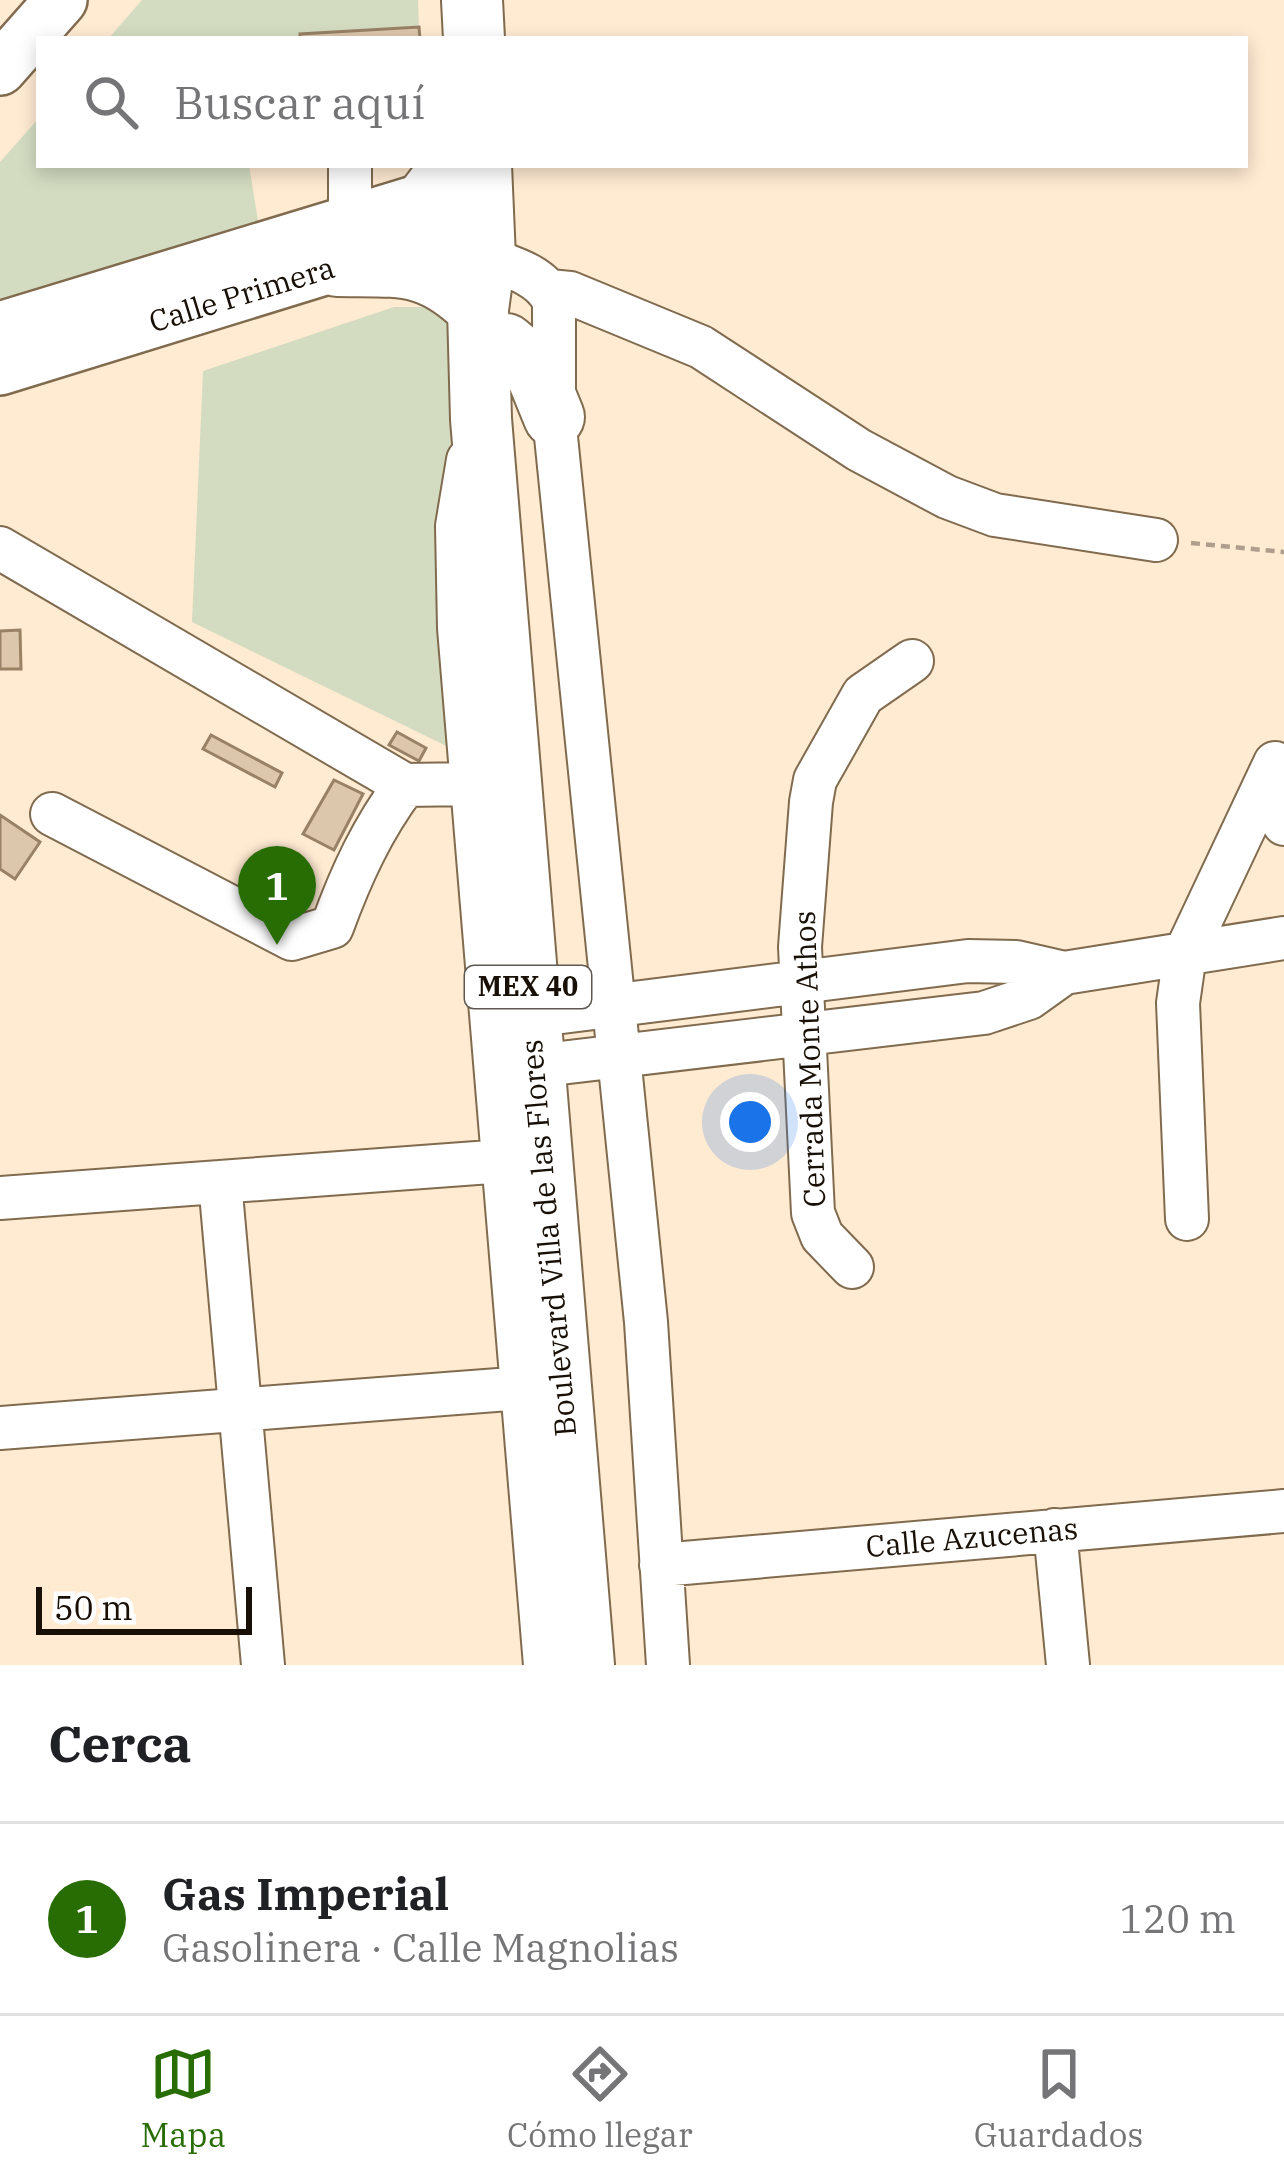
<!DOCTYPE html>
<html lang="es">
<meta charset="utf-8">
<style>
body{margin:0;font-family:"IBM Plex Serif",serif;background:#f2f2f2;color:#202124}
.scale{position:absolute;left:36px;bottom:30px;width:216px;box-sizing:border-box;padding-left:12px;border:6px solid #181006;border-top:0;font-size:33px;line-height:42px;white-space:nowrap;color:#181006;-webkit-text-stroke:9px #fff;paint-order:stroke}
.you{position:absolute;left:750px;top:1122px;width:42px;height:42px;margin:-30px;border:9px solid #fff;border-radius:50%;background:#1a73e8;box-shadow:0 0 0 18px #1a73e833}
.badge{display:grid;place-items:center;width:78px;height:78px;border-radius:50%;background:#286c04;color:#fff;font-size:39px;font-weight:700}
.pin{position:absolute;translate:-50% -99px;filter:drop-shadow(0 3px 6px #0008)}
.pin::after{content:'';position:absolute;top:63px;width:42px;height:36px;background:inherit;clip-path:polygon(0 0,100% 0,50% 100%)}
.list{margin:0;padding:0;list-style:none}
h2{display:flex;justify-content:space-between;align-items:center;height:156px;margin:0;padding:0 48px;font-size:51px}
h2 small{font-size:39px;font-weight:400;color:#757577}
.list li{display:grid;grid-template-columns:78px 1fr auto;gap:36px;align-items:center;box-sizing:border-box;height:192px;padding:0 48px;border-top:3px solid #e0e0e0}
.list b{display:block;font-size:45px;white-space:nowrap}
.list p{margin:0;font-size:39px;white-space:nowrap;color:#757577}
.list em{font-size:39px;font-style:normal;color:#757577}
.icon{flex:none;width:66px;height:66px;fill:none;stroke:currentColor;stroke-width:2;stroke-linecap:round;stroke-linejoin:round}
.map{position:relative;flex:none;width:1284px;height:1665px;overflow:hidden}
.search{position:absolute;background:#fff;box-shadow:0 6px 18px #0003;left:36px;right:36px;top:36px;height:132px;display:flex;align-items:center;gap:30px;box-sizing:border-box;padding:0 42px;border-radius:0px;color:#757577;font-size:45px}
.sheet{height:348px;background:#fff}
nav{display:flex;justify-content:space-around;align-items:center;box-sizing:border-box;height:168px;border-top:3px solid #e0e0e0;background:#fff;font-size:33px;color:#757577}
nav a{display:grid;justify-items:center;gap:6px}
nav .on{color:#286c04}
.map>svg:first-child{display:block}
.green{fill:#d3dcc1}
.building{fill:#dcc6ac;stroke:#988165;stroke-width:3}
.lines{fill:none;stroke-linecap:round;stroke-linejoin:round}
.minor-casing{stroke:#816b4f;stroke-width:46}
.major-casing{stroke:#816b4f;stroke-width:56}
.highway-casing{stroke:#816b4f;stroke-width:64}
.path{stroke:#ae9e8b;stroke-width:4.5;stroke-dasharray:9 6;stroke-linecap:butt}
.minor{stroke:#fff;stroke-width:42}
.major{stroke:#fff;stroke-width:51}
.highway{stroke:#fff;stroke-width:60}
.labels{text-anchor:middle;stroke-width:9;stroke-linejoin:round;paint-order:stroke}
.shield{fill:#fff;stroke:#5d5851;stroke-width:3}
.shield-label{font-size:27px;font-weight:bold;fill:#181006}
.street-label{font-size:30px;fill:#181006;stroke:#fff}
</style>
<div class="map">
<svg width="1284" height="1665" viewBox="0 0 1284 1665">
<rect width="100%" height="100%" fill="#ffead2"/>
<path class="green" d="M142,0H418L419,27L301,34L300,39H108Z
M39,118V165H249L259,227L0,328V162Z
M394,307H458L469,757L192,622L203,371Z"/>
<path class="building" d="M419,27L420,39H300V34Z
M20,630L21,669H0V631Z
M397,732L426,748L419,761L389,745Z
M211,735L282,773L275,787L203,749Z
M334,780L363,794L334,850L303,834Z
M0,815L40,842L15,879L0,869Z"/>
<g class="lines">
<defs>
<path id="minor" d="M350,223V165
M485,258C511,267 542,275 554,301V417L646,1322L668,1665
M549,291L570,293L701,347L859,450L947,497L995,515L1156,540
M468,460L457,526L459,628L545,1665
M0,548L405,785L472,784
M1275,763L1284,824
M52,814L292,939L332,927C351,875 372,829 405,785
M530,1016L968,961L1016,962L1064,973L1284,938
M535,1066L984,1013L1029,998L1064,973
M220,1182L263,1665
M0,1198L504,1161
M1187,1219L1178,1003L1185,954L1275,763
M852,1267L822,1236L813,1213L800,947L811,802L815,780L863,695L912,661
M0,1428L523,1388
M1055,1530L1068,1665
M661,1565L1284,1511"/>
<path id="major" d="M0,69L61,0
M0,328L464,187
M0,369L483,220"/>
<path id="highway" d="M472,0L474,39
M481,165L485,258L478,309L481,419L584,1665
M427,199L453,165
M337,266C402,267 429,261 478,309
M506,344L534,368L554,417"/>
</defs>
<use href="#minor" class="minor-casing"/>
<use href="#major" class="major-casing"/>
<use href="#highway" class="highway-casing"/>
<path class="path" d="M1191,543L1284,552"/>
<use href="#minor" class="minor"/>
<use href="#major" class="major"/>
<use href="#highway" class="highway"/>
</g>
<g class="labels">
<rect class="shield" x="465" y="966" width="126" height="42" rx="9"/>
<g class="shield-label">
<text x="528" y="996">MEX 40</text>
</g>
<g class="street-label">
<text transform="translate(242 295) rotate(-17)" y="10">Calle Primera</text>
<text transform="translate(810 1059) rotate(-92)" y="10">Cerrada Monte Athos</text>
<text transform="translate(549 1238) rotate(-95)" y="10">Boulevard Villa de las Flores</text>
<text transform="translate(972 1538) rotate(-5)" y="10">Calle Azucenas</text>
</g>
</g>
</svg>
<div class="scale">50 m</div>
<div class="you"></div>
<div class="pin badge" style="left:277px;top:945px">1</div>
<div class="search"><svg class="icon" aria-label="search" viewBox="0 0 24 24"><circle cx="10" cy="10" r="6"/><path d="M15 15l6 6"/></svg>Buscar aquí</div>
</div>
<section class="sheet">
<h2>Cerca<small></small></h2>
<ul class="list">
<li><span class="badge">1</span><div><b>Gas Imperial</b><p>Gasolinera · Calle Magnolias</p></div><em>120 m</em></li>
</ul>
</section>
<nav>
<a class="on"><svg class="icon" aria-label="map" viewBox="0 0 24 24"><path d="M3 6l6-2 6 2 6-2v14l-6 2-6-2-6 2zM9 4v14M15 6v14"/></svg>Mapa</a>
<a><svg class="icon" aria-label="directions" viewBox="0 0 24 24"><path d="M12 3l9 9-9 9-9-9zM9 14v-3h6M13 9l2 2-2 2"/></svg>Cómo llegar</a>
<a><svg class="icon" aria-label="saved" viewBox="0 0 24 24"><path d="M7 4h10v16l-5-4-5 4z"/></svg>Guardados</a>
</nav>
